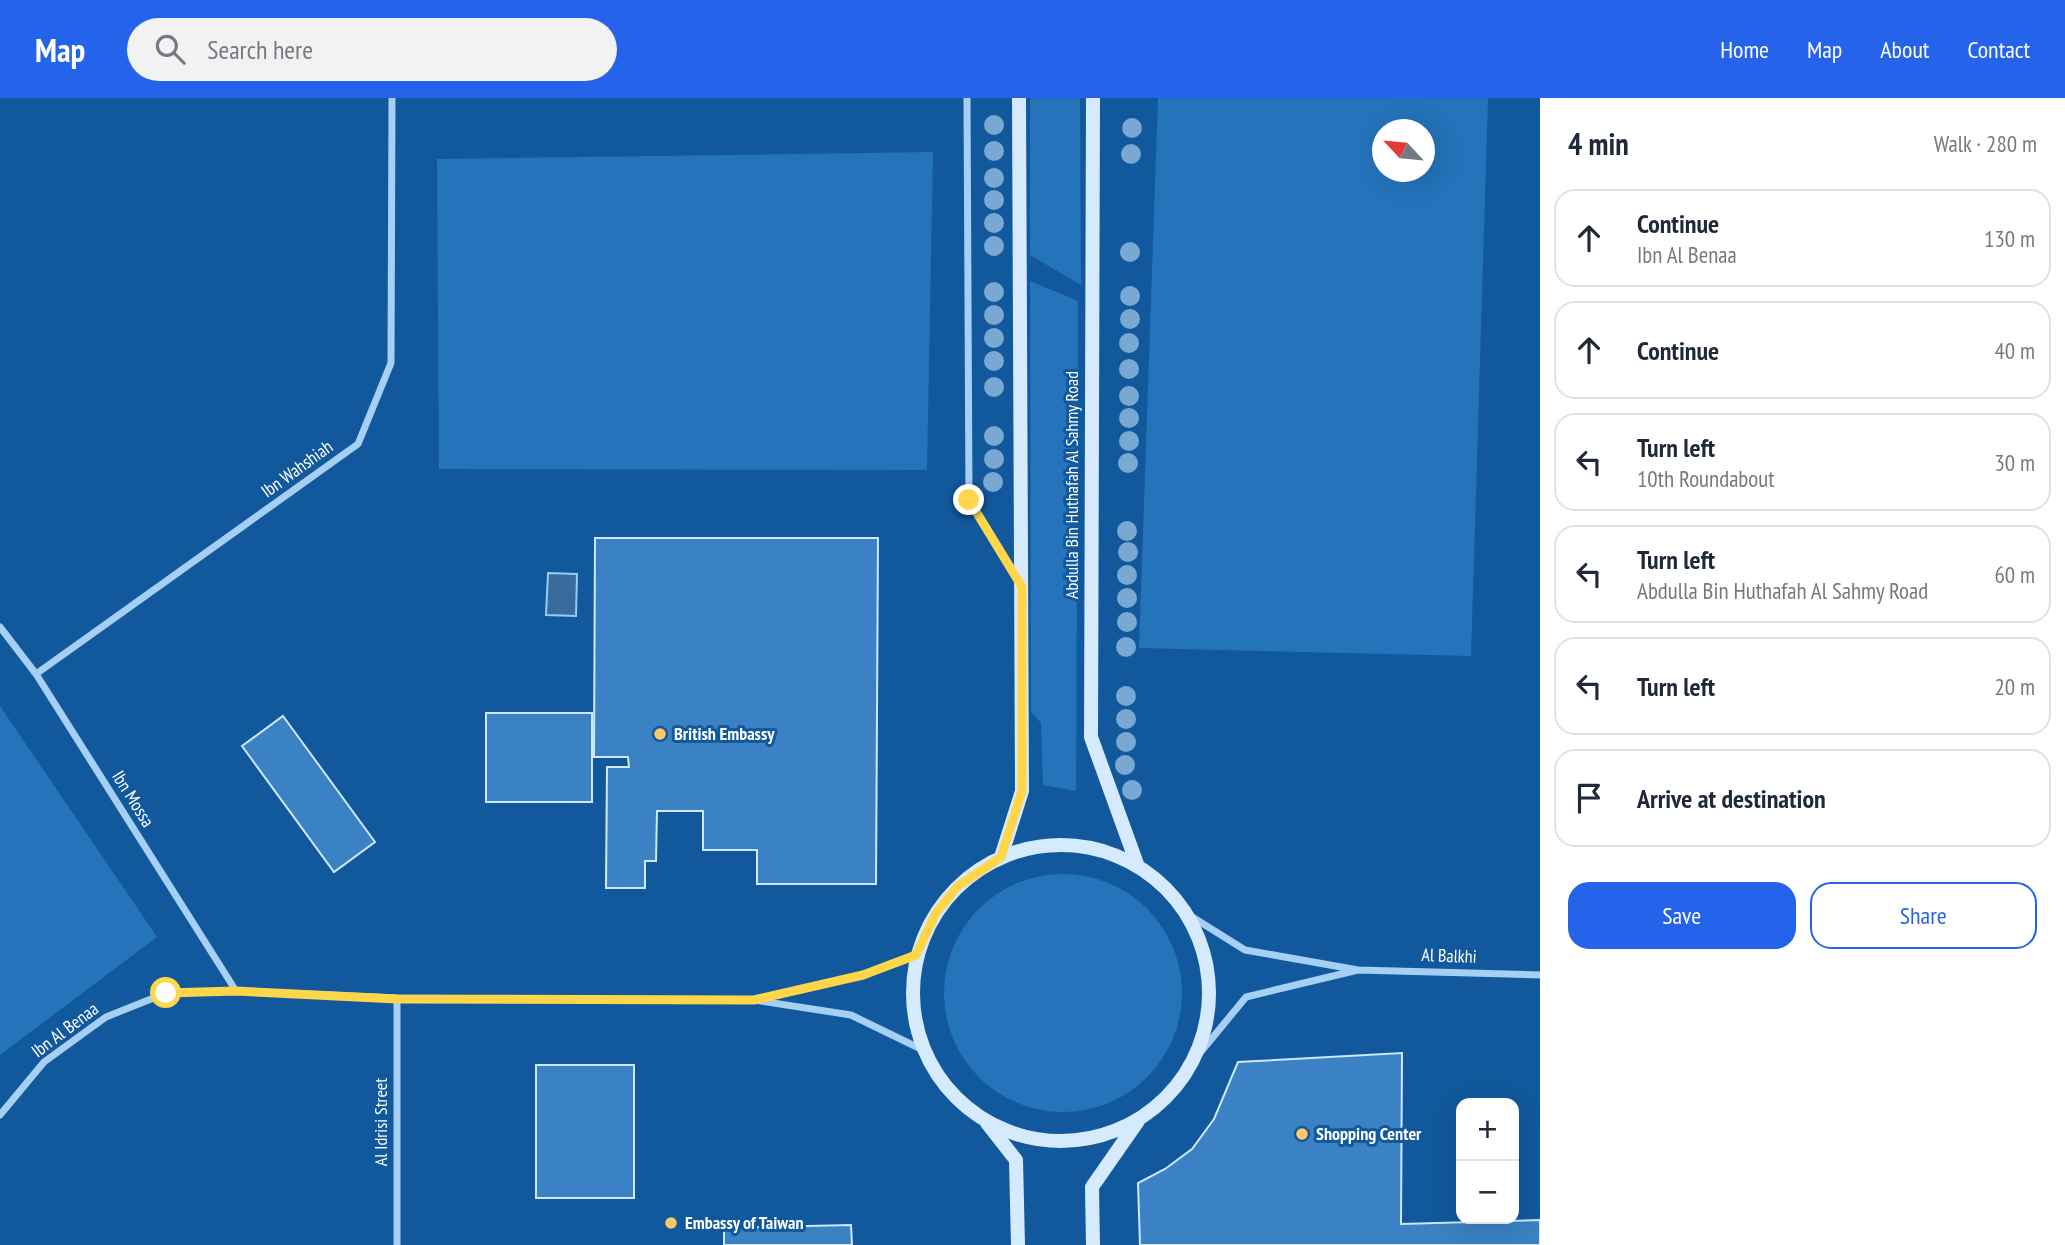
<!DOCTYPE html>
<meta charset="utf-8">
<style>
body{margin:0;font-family:"PT Sans Narrow",sans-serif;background:#f2f2f3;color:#1f2937}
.controls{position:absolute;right:21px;bottom:21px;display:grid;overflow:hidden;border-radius:14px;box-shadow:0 7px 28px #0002}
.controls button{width:63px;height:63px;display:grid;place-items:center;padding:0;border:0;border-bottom:2px solid #e0e1e3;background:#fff;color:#1f2937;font:35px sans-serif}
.compass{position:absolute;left:1372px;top:21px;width:63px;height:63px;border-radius:50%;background:#fff;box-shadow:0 7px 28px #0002;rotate:296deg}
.stop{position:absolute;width:21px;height:21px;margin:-16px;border:5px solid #ffd54a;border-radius:50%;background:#fff}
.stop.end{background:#ffd54a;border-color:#fff;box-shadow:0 2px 7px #0008}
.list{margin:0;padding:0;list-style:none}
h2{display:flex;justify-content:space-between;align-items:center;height:91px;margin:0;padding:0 28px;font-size:30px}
h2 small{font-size:23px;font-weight:400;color:#747a83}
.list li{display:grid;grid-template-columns:46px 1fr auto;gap:21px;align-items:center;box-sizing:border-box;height:98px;margin:0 14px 14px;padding:0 14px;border:2px solid #e0e1e3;border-radius:21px}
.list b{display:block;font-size:26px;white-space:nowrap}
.list p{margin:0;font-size:23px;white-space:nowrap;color:#747a83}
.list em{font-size:23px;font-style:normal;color:#747a83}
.actions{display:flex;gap:14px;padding:21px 28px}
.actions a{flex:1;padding:16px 0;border:2px solid #2563eb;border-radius:21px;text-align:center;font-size:24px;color:#2563eb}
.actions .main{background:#2563eb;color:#fff}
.icon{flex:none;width:38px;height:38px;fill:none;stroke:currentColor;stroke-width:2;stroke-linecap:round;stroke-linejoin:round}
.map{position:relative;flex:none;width:1540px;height:1147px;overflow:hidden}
header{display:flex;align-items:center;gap:42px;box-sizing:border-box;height:98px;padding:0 35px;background:#2563eb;color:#fff}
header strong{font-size:33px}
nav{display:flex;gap:38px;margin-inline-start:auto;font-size:24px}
.search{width:490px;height:63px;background:#f2f2f3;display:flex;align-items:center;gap:18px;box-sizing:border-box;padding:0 24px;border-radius:38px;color:#747a83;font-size:26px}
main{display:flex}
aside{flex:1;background:#fff}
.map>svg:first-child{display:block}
.green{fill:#2473bb;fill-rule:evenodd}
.water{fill:#396c9d;stroke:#98ccf8;stroke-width:2}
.building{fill:#3a82c3;stroke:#cee8fe;stroke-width:2}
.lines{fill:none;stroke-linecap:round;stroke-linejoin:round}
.street{stroke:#a6cff4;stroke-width:7}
.secondary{stroke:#d6eafd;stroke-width:14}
.tree{fill:#79a8d2}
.route{stroke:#ffd54a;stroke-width:9}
.poi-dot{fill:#ffc869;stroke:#11599c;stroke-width:2.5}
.labels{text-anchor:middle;stroke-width:6;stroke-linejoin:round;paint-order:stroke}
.street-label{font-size:18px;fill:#fff;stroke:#11599c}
.poi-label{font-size:18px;font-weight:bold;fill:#fff;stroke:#11599c;text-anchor:start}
</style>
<header>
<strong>Map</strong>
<div class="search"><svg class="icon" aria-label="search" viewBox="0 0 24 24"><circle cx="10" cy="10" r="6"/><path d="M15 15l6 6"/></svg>Search here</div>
<nav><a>Home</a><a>Map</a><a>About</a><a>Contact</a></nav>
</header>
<main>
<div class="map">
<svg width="1540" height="1147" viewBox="0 0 1540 1147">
<rect width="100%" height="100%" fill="#11599c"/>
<path class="green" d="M1030,0H1080L1081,187L1030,157Z
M1158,0H1488L1471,558L1139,550ZM1382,32H1424V74H1382Z
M933,54L927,372L439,371L437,61Z
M1030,183L1078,203L1076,693L1043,687L1041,625L1031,614Z
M0,608L157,839L0,957Z
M944 895a119 119 0 1 1 238 0a119 119 0 1 1-238 0Z"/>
<path class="water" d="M548,475L577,476L576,518L546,517Z"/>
<path class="building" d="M595,440H878L876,786H757V752H703V713H657L656,763H645V790H606L607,669H629L628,659H594Z
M486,615H592V704H486Z
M283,618L375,744L334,774L242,648Z
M1402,955L1401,1126L1540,1122V1147H1140L1138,1085L1165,1071L1192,1051L1214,1021L1238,964Z
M536,967H634V1100H536Z
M851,1127L852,1147H724V1130Z"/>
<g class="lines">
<path class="street" d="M967,0L969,402L1018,483
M0,529L36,576L236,893
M36,576L358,346L391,265L392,0
M1189,817L1245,852L1358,872L1246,899L1195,961
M916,857L863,877L754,902L851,917L923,952
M1358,872L1540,877
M397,900V1147
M0,1017L44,964L106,919L166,895L236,893L397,900L754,902"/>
<path class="secondary" d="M1093,0L1091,639L1137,766
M913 895a148 148 0 1 1 296 0a148 148 0 1 1-296 0Z
M1001,759L1022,693L1019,0
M987,1025L1016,1062L1018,1147
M1093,1147L1092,1089L1138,1023"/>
</g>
<g class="tree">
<circle cx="994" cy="27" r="10"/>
<circle cx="1132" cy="30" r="10"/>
<circle cx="994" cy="53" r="10"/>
<circle cx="1131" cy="56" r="10"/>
<circle cx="994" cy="80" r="10"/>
<circle cx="994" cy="102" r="10"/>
<circle cx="994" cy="125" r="10"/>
<circle cx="994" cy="148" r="10"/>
<circle cx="1130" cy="154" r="10"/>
<circle cx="994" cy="194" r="10"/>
<circle cx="1130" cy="198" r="10"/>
<circle cx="994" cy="217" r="10"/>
<circle cx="1130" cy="221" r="10"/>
<circle cx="994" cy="240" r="10"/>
<circle cx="1129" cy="245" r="10"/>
<circle cx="994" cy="263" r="10"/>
<circle cx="1129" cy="271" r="10"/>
<circle cx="994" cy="289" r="10"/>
<circle cx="1129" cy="298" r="10"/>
<circle cx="1129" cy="320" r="10"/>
<circle cx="994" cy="338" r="10"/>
<circle cx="1129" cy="343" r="10"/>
<circle cx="994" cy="361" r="10"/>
<circle cx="1128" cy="365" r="10"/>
<circle cx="993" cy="384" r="10"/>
<circle cx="1127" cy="433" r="10"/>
<circle cx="1128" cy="454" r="10"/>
<circle cx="1127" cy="477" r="10"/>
<circle cx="1127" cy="500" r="10"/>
<circle cx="1127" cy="524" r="10"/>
<circle cx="1126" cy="549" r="10"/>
<circle cx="1126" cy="598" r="10"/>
<circle cx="1126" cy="621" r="10"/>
<circle cx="1126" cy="644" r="10"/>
<circle cx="1125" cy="667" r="10"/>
<circle cx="1132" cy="692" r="10"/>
</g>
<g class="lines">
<path class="route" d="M166,895L236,893L397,901L754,902L863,877L916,857L936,815L958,788L1001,759L1022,693V489L969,402"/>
</g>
<g class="poi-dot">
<circle cx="660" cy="636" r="7"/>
<circle cx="1302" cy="1036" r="7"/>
<circle cx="671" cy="1125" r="7"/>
</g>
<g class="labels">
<g class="street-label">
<text transform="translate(297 371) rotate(-36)" y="6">Ibn Wahshiah</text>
<text transform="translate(1072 387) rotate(-90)" y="6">Abdulla Bin Huthafah Al Sahmy Road</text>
<text transform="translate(133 701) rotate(58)" y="6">Ibn Mossa</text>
<text transform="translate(1449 858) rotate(2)" y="6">Al Balkhi</text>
<text transform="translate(65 932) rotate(-37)" y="6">Ibn Al Benaa</text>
<text transform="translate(381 1024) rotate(-90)" y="6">Al Idrisi Street</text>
</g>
<g class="poi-label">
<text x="674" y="642">British Embassy</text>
<text x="1316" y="1042">Shopping Center</text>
<text x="685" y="1131">Embassy of Taiwan</text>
</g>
</g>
</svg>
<div class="controls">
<button>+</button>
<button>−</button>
</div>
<svg class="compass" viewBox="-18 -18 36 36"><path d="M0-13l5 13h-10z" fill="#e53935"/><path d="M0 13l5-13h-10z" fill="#747a83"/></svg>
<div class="stop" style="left:166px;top:895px"></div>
<div class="stop end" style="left:969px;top:402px"></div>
</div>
<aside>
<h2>4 min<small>Walk · 280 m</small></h2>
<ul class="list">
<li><svg class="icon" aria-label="ahead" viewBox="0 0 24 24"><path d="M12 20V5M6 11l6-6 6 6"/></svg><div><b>Continue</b><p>Ibn Al Benaa</p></div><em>130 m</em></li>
<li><svg class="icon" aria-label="ahead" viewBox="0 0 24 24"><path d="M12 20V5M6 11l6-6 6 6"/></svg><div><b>Continue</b></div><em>40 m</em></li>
<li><svg class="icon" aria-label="left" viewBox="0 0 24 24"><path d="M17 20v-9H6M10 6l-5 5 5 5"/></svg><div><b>Turn left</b><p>10th Roundabout</p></div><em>30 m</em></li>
<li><svg class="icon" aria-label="left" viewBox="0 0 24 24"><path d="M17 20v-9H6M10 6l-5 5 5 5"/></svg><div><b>Turn left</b><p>Abdulla Bin Huthafah Al Sahmy Road</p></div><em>60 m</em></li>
<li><svg class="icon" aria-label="left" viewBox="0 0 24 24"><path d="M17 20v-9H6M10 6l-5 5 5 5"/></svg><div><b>Turn left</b></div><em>20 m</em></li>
<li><svg class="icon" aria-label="arrive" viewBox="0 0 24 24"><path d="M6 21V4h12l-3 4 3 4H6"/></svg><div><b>Arrive at destination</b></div></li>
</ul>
<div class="actions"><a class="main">Save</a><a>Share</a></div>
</aside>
</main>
